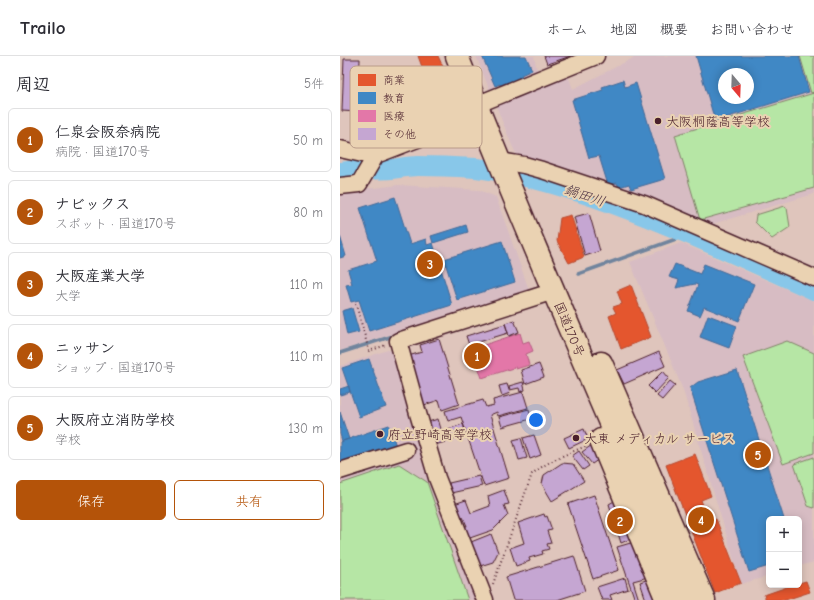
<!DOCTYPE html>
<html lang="ja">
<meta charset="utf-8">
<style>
body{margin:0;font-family:"Comic Neue","Klee One",sans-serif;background:#f2f2f3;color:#2b2b33}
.controls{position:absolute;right:12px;bottom:12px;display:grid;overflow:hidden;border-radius:6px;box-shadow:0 2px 10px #0003}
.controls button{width:36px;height:36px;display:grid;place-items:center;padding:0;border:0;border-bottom:1px solid #e1e1e2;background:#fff;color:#2b2b33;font:20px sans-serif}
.compass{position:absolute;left:378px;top:12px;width:36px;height:36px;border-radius:50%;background:#fff;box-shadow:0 2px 10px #0003;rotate:161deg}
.you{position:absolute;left:196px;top:364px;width:14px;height:14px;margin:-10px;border:3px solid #fff;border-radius:50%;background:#1a73e8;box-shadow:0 0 0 6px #1a73e833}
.badge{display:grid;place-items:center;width:26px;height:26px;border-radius:50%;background:#b45309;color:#fff;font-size:13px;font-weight:700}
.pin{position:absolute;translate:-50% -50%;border:2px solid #fff;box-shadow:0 1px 4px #0006}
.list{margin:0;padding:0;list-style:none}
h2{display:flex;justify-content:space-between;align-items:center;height:52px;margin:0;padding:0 16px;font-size:17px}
h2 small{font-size:13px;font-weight:400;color:#7c7c81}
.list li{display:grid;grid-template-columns:26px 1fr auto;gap:12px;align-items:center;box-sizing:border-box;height:64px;margin:0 8px 8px;padding:0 8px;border:1px solid #e1e1e2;border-radius:6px}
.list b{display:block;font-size:15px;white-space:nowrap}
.list p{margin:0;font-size:13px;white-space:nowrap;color:#7c7c81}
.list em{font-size:13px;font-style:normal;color:#7c7c81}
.actions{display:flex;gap:8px;padding:12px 16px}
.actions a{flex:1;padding:9px 0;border:1px solid #b45309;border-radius:6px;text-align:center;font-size:14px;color:#b45309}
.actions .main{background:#b45309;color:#fff}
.map{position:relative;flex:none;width:474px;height:544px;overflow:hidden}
header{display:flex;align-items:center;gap:24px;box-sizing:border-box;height:56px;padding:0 20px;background:#fff;border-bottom:1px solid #e1e1e2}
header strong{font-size:19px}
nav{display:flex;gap:22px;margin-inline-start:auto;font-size:14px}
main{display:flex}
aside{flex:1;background:#fff}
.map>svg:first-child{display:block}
.built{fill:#d7bcc3;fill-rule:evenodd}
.green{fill:#b6e6a5;stroke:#808268}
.shops{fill:#e4572e;stroke:#b6462d}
.schools{fill:#3f88c5;stroke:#426897;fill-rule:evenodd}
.health{fill:#e377a8;stroke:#b55d82}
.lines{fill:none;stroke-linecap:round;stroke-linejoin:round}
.stream{stroke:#6f849d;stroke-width:3.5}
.river{stroke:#88c7e9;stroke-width:20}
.building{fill:#c5a6d2;stroke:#4a1f2b}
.minor-casing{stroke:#4a1f2b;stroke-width:19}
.highway-casing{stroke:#4a1f2b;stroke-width:25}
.path{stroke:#4a1f2b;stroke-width:2;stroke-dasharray:1 3;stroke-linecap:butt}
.minor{stroke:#ead2b2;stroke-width:16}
.highway{stroke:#ead2b2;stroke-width:22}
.poi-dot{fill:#4a1f2b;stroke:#ead2b2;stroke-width:1.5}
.labels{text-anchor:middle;stroke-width:4;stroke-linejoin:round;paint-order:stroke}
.poi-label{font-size:13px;fill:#4a1f2b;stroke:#ead2b2;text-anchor:start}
.street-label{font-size:13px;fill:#4a1f2b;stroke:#ead2b2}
.water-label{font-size:14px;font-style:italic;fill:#533848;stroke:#ead2b2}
.key{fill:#ead2b2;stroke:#ba9c8a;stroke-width:1}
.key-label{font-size:11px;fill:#4a1f2b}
</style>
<header>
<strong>Trailo</strong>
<nav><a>ホーム</a><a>地図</a><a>概要</a><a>お問い合わせ</a></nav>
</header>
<main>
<aside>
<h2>周辺<small>5件</small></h2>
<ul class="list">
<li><span class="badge">1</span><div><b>仁泉会阪奈病院</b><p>病院 · 国道170号</p></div><em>50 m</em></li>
<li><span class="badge">2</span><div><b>ナビックス</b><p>スポット · 国道170号</p></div><em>80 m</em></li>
<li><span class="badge">3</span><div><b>大阪産業大学</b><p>大学</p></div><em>110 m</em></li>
<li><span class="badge">4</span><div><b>ニッサン</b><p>ショップ · 国道170号</p></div><em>110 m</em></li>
<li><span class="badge">5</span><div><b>大阪府立消防学校</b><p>学校</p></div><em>130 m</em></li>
</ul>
<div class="actions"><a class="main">保存</a><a>共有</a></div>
</aside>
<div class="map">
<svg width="474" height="544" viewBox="0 0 474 544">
<rect width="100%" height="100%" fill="#dfc5bc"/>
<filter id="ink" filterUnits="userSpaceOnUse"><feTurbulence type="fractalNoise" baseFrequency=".025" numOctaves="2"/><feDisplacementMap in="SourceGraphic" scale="8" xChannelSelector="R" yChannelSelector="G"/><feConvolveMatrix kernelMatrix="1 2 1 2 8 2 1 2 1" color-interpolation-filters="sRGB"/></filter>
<g filter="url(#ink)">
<path class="built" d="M136,0H194L198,19L227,17L233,33L297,0H474V138L365,170L179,104L171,87ZM384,18H408V42H384Z
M58,129L139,134L156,141L189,234L0,295V134L4,133L35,132Z
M341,187L474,245V506L459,510V463H429V520L401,528L343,334L290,206Z
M48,294L56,297L138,544H0V310Z"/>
<path class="green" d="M460,0H474V36L471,37Z
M474,37V132L360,164L335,79Z
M445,150L447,152L450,171L432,183L415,166L416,159Z
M447,285L474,297V397L443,408L403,301Z
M474,401V452L468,450L454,408Z
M59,408L87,426L128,544H0V428Z"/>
<path class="shops" d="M78,0H98L103,11L85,19Z
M231,159L244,201L229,207L217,185L220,162Z
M291,229L311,281L281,293L269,260L276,257L273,251L282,248L277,235Z
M355,398L371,440L361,444L369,466L376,463L401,527L375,537L326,409Z
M466,525L470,536L445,544H426L424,539L453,529H459V527Z"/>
<path class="schools" d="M142,0H186L192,14L181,19L183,23L161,32L160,28L155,30Z
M356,0H459L469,36L375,65ZM384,18H408V42H384Z
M283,24L285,31L296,27L325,123L291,133L289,128L279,131L277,127L268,129L259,100L249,102L232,44L263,34L262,31Z
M55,141L70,188L86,183L87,189L93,187L112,249L29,275L19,244L11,246L6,229L12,228L8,214L37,205L20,152Z
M126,169L128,176L93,187L91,180Z
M0,180L6,200L0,202Z
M162,185L175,226L117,244L104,203Z
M335,208L360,218L364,208L414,228L399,265L364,251L360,260L348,255L358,229L355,228L336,232L339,224L329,221Z
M12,252L19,276L7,279L2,255Z
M368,259L397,270L389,292L360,281Z
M29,303L46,351L19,361L2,312Z
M397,314L444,463H429V510L409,516L350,332L358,326Z
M9,330L10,336L0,339V333Z
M0,356L9,383L2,385L0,378Z
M49,369L56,390L0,409V386Z"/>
<path class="health" d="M180,277L183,287L189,285L193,295L186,298L189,309L176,313V311L142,322L132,293Z"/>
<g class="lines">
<path class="stream" d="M238,218L350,178
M0,297L56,279"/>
<path class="river" d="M0,116C17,113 34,114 51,113C60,112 69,110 78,110C96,110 118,111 136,112C182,117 227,131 271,147C340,172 407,204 474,234"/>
</g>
<path class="building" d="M204,0H231L207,8Z
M4,3H20L18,56L2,55Z
M249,157L260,195L245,200L234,161Z
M174,264L179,276L169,280L165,267Z
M165,268L168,277L129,289L126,280Z
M99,283L119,348L102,354L99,344L84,349L68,300L82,296L80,289Z
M319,296L325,310L284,328L277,314Z
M199,308L204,321L185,328L181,314Z
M323,315L329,322L315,337L308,330Z
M330,325L335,329L322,344L317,340Z
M183,326L185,334L180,336L179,332L170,334L169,330Z
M167,328L170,337L162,340L159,330Z
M183,336L188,352L158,360L157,356L150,359L169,422L144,430L121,361L108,365L105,355L143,344L146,351L154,349L153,344Z
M189,353L191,363L162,371L159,361Z
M98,363L105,386L95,389L88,366Z
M123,368L126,378L108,384L105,374Z
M244,373L248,383L229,392L224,382Z
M194,379L201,399L190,403L183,382Z
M181,382L187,402L179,404L173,384Z
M252,389L256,394L254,397L259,403L252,408L242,396Z
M239,395L249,410L243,414L232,400Z
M222,407L233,408L244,425L212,445L202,428L204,419Z
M139,420L142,430L111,437L109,427Z
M164,434L169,448L164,449L168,459L153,474L127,483L123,470H127L123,461L119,462L114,448L126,444L131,457L150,450L148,440Z
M254,439L279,514L253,523L228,448Z
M276,444L293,482L281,487L269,448Z
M204,458L205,461L207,460L212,474L207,475L211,487L207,488L209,493L202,495L203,498L189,502L190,505L176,510L170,492L184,487L178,467Z
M151,478L158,496L153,506L140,510L131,486Z
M294,486L308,521L293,525L299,544H295L277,491Z
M234,500L245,535L217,544H173L166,521Z
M285,522L288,533L270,539L272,544H262L257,531Z
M309,523L317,544H306L300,526Z"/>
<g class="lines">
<defs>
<path id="minor" d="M136,49L256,0
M0,93L27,99H36L140,59
M160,105L184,109L202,114L304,148L474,222
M0,130L19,128L36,99
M0,415L66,394
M145,544L97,422L77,354L58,285L214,235"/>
<path id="highway" d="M117,0C189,183 269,363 346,544
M261,307L364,544
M261,384L327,544"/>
</defs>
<use href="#minor" class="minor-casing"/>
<use href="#highway" class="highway-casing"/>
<path class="path" d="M16,248L29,295L46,289
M153,528L192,418C208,405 227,398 246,390"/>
<use href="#minor" class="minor"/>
<use href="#highway" class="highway"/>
</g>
</g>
<g class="poi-dot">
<circle cx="318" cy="65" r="4"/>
<circle cx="40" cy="378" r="4"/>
<circle cx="236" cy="382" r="4"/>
</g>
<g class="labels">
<g class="poi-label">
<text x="326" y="70">大阪桐蔭高等学校</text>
<text x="48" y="383">府立野崎高等学校</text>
<text x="244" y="387">大東 メディカル サービス</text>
</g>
<g class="street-label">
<text transform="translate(230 273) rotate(67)" y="5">国道170号</text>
</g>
<g class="water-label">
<text transform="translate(245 139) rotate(19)" y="5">鍋田川</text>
</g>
</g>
<rect x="10" y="10" width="132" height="82" rx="6" class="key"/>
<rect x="18" y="18" width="18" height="12" fill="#e4572e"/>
<rect x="18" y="36" width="18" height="12" fill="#3f88c5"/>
<rect x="18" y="54" width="18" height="12" fill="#e377a8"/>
<rect x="18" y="72" width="18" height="12" fill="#c5a6d2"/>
<g class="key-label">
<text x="43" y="28">商業</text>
<text x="43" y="46">教育</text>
<text x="43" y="64">医療</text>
<text x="43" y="82">その他</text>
</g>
</svg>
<div class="controls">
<button>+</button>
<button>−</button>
</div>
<svg class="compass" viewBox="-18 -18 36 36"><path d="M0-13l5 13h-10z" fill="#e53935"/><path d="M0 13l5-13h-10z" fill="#7c7c81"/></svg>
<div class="you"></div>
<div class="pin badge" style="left:137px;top:300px">1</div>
<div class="pin badge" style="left:280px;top:465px">2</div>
<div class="pin badge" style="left:90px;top:208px">3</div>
<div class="pin badge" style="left:361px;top:464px">4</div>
<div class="pin badge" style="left:418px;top:399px">5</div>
</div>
</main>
